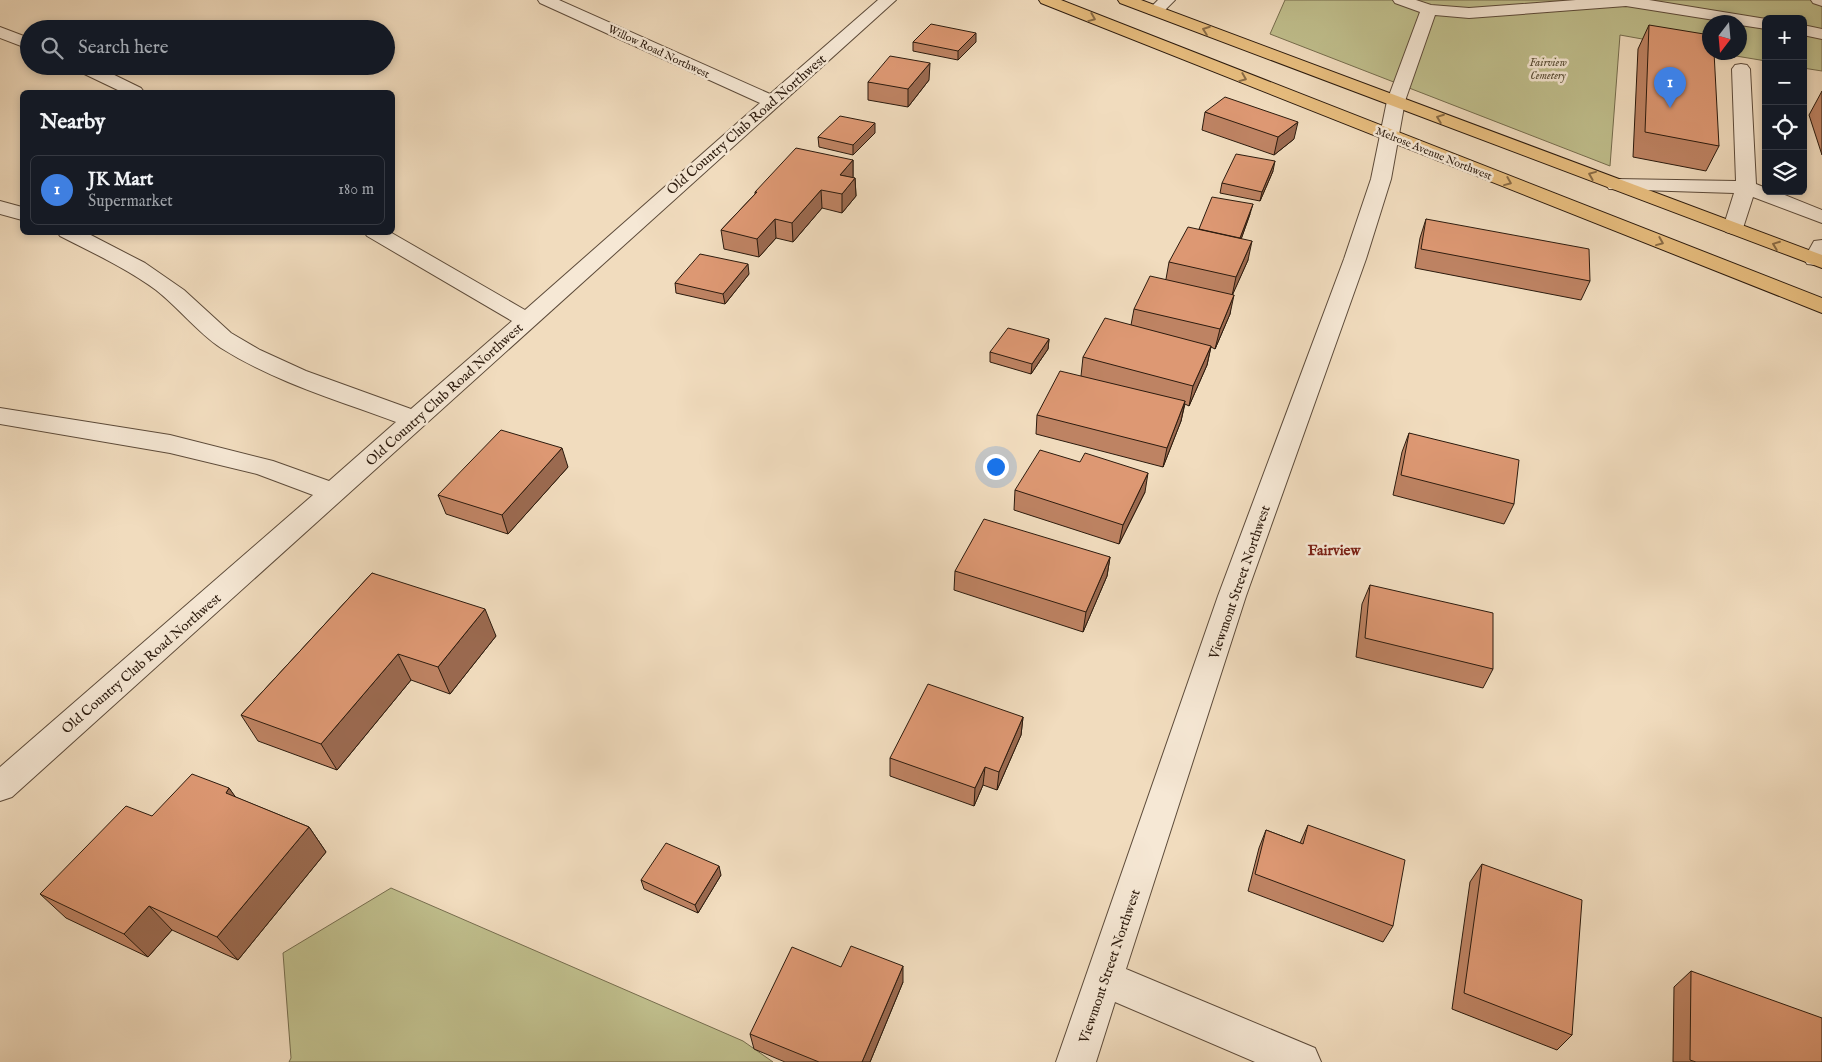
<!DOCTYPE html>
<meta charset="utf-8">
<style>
body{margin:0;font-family:"IM FELL English",serif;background:#242831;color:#f1f3f6}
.controls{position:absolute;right:15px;top:15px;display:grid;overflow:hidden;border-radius:8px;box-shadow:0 2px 8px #0003}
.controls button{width:45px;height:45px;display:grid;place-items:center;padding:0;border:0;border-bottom:1px solid #363941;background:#171b24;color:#f1f3f6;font:25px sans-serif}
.compass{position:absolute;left:1702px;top:15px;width:45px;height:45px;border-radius:50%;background:#171b24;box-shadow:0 2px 8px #0003;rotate:196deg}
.you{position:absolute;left:995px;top:466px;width:18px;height:18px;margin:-12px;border:4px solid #fff;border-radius:50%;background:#1a73e8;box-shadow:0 0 0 8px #1a73e833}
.badge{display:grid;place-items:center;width:32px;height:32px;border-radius:50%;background:#0f766e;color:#fff;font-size:16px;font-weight:700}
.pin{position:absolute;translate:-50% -41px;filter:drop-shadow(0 1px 2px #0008)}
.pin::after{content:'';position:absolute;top:26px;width:18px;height:15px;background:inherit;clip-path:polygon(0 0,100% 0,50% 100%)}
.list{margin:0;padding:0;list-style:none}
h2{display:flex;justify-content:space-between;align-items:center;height:65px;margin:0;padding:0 20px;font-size:21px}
h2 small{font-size:16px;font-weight:400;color:#9ea1a6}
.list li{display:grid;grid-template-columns:32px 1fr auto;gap:15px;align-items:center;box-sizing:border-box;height:70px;margin:0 10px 10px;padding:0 10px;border:1px solid #363941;border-radius:8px}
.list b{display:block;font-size:19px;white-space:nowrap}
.list p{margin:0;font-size:16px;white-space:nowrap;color:#9ea1a6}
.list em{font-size:16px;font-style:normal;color:#9ea1a6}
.icon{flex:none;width:28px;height:28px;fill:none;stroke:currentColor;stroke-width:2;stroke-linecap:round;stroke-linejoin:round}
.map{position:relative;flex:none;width:1822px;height:1062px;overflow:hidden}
.search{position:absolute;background:#171b24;box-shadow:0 2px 8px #0003;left:20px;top:20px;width:375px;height:55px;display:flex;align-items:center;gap:12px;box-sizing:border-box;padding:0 18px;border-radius:28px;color:#9ea1a6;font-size:19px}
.panel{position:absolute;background:#171b24;box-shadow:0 2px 8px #0003;left:20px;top:90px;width:375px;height:145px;border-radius:8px}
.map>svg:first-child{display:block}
.green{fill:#c0bf8d;stroke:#766d4e}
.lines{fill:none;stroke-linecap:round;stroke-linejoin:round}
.minor-casing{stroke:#5d4b3a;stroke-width:2}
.major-casing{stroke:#2c1b0e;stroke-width:2}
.minor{fill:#f6e8d5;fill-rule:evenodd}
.major{fill:#e8be7f;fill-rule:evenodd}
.wall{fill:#be8363;stroke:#2c1b0e}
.shaded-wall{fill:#9b6a50;stroke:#2c1b0e}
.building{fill:#dd9873;stroke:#2c1b0e}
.oneway{stroke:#8a6c46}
.labels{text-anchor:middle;stroke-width:5;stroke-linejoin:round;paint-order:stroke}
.far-street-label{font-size:11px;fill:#2c1b0e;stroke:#f6e8d5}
.far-park-label{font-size:11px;font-style:italic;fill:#584c34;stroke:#f6e8d5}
.street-label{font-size:14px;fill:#2c1b0e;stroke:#f6e8d5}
.neighbourhood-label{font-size:15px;font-weight:bold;fill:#7a1f14;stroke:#f6e8d5}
</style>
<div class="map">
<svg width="1822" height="1062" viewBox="0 0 1822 1062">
<rect width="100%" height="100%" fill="#f1dcbe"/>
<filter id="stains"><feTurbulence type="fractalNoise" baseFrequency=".004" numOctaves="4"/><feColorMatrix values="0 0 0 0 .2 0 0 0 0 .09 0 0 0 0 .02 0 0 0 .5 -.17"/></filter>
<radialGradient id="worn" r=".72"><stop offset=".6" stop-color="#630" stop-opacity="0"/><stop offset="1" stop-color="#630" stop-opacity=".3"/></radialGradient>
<path class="green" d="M1285,0H1822V71L1803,68V19H1766V61L1718,53L1740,52V22H1710L1709,51L1620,35L1610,166L1270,34Z
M391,888L743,1041L773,1062H289L291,1058L283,953Z"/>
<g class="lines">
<defs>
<path id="minor" d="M538,0H559L770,94L878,0H896L12,797L0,801V767L313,495L257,474L170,453L0,424V408L170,435L273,461L329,481L396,422C337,400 275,382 221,348C197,332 179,308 156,290C126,268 93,253 60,236L57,232H85L145,263L184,290L231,333L260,350L306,371L411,409L512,321L367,236L364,232H390L525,310L760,103L540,3Z
M1158,0H1175L1161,14H1149L1147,11Z
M1393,0H1416L1431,5L1469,8L1576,0H1649L1766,19V29L1740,25V22H1727L1626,6L1469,18L1435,15L1405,101L1391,179L1366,259L1246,596L1126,969L1315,1048L1321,1062H1255L1115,1002L1096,1062H1056L1218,596L1344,259L1371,179L1387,101L1420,12L1395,3Z
M1811,0H1822V6L1813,3Z
M1803,25L1822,29V39L1803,35Z
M0,27L29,38V49L0,38Z
M1741,64L1747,65L1750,69L1756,184L1766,188V191H1775L1822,210V223L1753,197L1743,228L1740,232L1733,234L1726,232L1723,228L1734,193L1609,189L1606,185L1609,181L1616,179L1736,181L1732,69L1735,65Z
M73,66H96L141,88L144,92H122L76,70Z
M0,201L22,207V220L0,214Z
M1822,240V264L1815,265L1807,264L1804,259L1814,241Z"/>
<path id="major" d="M1039,0H1061L1822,298V313L1041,3Z
M1118,0H1141L1822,255V268L1120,3Z"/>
</defs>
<use href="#minor" class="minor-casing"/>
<use href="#major" class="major-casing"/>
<use href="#minor" class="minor"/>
<use href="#major" class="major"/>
</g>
<path class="wall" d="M1649,25L1719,146L1706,171L1633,157L1638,49Z
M913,42H976L958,60L913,51Z
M929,80L908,107L868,100V82Z
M1822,91V155L1809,115Z
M1205,112L1294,139L1274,155L1202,130Z
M875,133L853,155L819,147L818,137Z
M853,160V178H855L856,196L842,213L822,208L793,242L776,238L759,257L724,249L721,230L755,194V192Z
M1273,171L1260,201L1220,193L1222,183Z
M1250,214L1241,239L1248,260L1232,295L1230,314L1215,349L1211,347L1207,365L1189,406L1185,404L1181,421L1163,467L1036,434L1037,415L1081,376L1083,357L1131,325L1134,309L1166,279L1169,262L1199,229Z
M1426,219L1590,281L1581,300L1415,268L1420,238Z
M749,274L725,304L676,293L675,283Z
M1049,339L1048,349L1031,374L990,362V352Z
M1409,433L1514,504L1504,524L1393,495L1402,452Z
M568,467L508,534L446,514L438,495Z
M1015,490L1145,492L1119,544L1014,510Z
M1110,557L1107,576L1083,632L954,590L955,571Z
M372,573L496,636L450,694L411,680L337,770L258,741L241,715Z
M1370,585L1493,669L1483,688L1356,657L1362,604Z
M1023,717L1021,735L997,790L983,785L974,806L890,776V758Z
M229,788L235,797L309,827L326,852L238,960L172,930L148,957L66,918L40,894L152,816Z
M1308,825L1393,926L1383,942L1248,891L1259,848L1266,830L1300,843Z
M1482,864L1572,1035L1557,1050L1452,1009L1470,882Z
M721,875L698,913L644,889L641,880Z
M841,967L903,982L870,1062H785L754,1049L750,1034Z
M1691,971L1822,1062H1673L1674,987Z"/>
<path class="shaded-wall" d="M976,33V42L958,60V51Z
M930,63L929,80L908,107V89Z
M1298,122L1294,139L1274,155L1278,137Z
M875,123V133L853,155V145Z
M853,160V178L840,175Z
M1275,161L1273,171L1260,201L1262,192Z
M855,178L856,196L842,213V194Z
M821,190L822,208L793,242L792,223Z
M1253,204L1250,214L1238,248L1240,238Z
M775,219L776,238L759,257L757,239Z
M1252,241L1248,260L1232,296L1236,277Z
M748,264L749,274L725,304L723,294Z
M1234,295L1230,314L1215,349L1220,329Z
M1049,339L1048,349L1031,374L1032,364Z
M1211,346L1207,365L1189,406L1193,386Z
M1185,401L1181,421L1163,467L1167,448Z
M562,448L568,467L508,534L502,515Z
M1148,473L1145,492L1119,544L1123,525Z
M1110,557L1107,576L1083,632L1086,612Z
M485,609L496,636L450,694L438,667Z
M398,654L411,680L337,770L321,744Z
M1023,717L1021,735L997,790L999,772Z
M985,767L983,785L974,806L975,788Z
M229,788L248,814L226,793Z
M309,827L326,852L238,960L217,937Z
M719,866L721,875L698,913L695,905Z
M149,906L172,930L148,957L124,934Z
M903,966V982L870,1062H862Z"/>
<path class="building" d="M931,24L976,33L958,51L913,42Z
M1649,25L1710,35V52H1714L1719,146L1645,132Z
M890,56L930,63L908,89L868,82Z
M1225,97L1298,122L1278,137L1205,112Z
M840,116L875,123L853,145L818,137Z
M796,148L853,160L840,175L855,178L842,194L821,190L792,223L775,219L757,239L721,230L757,192H755Z
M1236,154L1275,161L1262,192L1222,183Z
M1212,197L1253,204L1240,238L1199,229Z
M1426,219L1589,249L1590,281L1421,249Z
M1188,227L1252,241L1236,277L1169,262Z
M700,254L748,264L723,294L675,283Z
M1150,276L1234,295L1220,329L1134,309Z
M1105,318L1211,346L1193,386L1083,357Z
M1008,328L1049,339L1032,364L990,352Z
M1060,371L1185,401L1167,448L1037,415Z
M501,430L562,448L502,515L438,495Z
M1409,433L1519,460L1514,504L1401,475Z
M1040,450L1080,462L1085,453L1148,473L1123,525L1015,490Z
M984,519L1110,557L1086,612L955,571Z
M372,573L485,609L438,667L398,654L321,744L241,715Z
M1370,585L1493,613V669L1365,638Z
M928,684L1023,717L999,772L985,767L975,788L890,758Z
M192,774L229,788L226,793L309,827L217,937L149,906L124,934L40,894L126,806L152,816Z
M1308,825L1405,860L1393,926L1255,874L1266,830L1303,844Z
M666,843L719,866L695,905L641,880Z
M1482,864L1582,900L1572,1035L1464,993Z
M851,946L903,966L862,1062H819L750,1034L792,947L841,967Z
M1691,971L1822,1018V1062H1696L1690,1060Z"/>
<defs><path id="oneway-chevron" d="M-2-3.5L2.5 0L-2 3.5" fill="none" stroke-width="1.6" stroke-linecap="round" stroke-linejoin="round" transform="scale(1.25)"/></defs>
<g class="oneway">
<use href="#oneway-chevron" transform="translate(1092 18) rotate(22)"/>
<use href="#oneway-chevron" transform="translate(1206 30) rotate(-160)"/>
<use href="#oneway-chevron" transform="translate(1243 78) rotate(22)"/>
<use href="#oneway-chevron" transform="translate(1440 118) rotate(-159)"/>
<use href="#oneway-chevron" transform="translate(1592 175) rotate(-158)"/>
<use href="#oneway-chevron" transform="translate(1508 182) rotate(22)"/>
<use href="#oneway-chevron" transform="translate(1660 242) rotate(22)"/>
<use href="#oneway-chevron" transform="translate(1776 245) rotate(-159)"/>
</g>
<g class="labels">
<g class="far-street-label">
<text transform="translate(659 51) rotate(25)" y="4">Willow Road Northwest</text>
<text transform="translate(1434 153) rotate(22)" y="4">Melrose Avenue Northwest</text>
</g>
<g class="far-park-label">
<text x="1548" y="66">Fairview<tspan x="1548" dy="13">Cemetery</tspan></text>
</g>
<g class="street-label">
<text transform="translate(746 124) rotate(-41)" y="5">Old Country Club Road Northwest</text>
<text transform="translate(444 394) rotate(-42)" y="5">Old Country Club Road Northwest</text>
<text transform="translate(1239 582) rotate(-71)" y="5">Viewmont Street Northwest</text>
<text transform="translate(141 663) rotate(-41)" y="5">Old Country Club Road Northwest</text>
<text transform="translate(1109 966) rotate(-71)" y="5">Viewmont Street Northwest</text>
</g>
<g class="neighbourhood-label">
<text x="1334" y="555">Fairview</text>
</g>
</g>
<rect width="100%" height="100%" filter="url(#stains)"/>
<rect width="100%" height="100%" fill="url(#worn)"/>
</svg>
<div class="controls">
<button>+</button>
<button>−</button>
<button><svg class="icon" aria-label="locate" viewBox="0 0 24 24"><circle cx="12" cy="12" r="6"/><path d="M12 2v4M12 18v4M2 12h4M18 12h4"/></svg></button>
<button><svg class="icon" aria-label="layers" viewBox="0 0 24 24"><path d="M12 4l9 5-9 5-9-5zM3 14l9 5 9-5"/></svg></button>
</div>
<svg class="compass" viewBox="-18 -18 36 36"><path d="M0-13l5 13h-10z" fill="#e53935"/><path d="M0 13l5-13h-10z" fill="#9ea1a6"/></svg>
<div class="you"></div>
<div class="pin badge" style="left:1670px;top:108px;background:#3f7fe0">1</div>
<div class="search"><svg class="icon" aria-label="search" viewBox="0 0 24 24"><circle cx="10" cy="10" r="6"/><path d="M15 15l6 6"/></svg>Search here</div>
<section class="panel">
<h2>Nearby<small></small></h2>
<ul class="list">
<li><span class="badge" style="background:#3f7fe0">1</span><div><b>JK Mart</b><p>Supermarket</p></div><em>180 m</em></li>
</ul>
</section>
</div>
